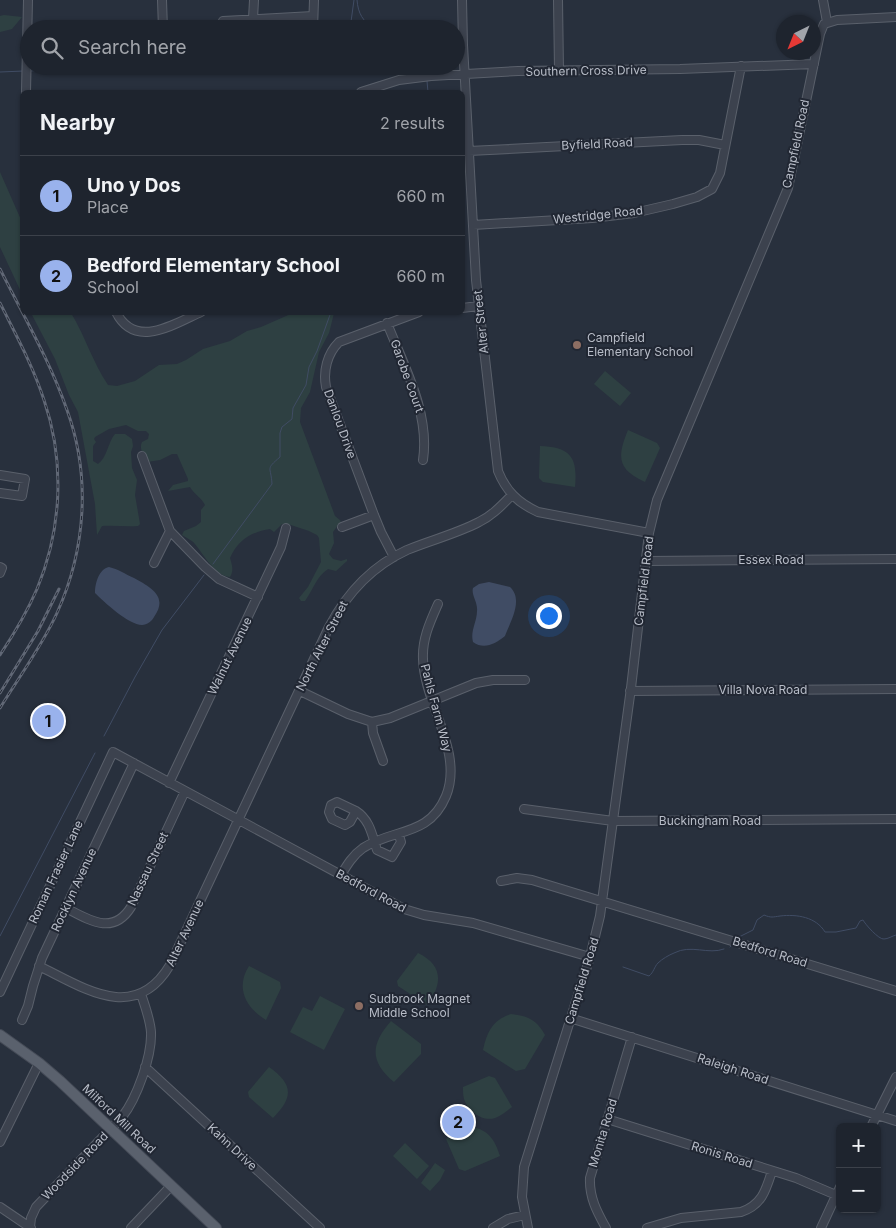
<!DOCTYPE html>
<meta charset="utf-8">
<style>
body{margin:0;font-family:Inter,sans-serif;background:#2b303a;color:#f1f3f6}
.controls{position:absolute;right:15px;bottom:15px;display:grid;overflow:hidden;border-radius:8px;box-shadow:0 1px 4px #0004}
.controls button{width:45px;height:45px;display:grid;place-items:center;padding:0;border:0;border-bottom:1px solid #3c414a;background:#1e242e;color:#f1f3f6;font:25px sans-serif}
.compass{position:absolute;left:776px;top:15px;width:45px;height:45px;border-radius:50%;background:#1e242e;box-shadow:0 1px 4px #0004;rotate:223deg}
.you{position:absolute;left:548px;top:615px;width:18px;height:18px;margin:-12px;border:4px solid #fff;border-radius:50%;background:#1a73e8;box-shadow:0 0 0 8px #1a73e833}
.badge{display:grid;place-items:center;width:32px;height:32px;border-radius:50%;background:#99b2ec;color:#111;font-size:16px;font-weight:700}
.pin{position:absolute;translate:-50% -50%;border:2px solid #fff;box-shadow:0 1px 5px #0006}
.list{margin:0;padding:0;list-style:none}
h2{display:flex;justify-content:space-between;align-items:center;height:65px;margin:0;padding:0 20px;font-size:21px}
h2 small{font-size:16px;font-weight:400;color:#a1a4aa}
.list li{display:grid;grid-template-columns:32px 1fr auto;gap:15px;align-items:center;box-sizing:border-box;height:80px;padding:0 20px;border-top:1px solid #3c414a}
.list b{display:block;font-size:19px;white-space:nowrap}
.list p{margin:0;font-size:16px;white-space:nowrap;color:#a1a4aa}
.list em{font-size:16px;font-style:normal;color:#a1a4aa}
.icon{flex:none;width:28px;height:28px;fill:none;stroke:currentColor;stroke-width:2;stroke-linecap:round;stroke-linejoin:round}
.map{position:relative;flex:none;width:896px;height:1228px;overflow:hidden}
.search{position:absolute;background:#1e242e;box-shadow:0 1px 4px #0004;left:20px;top:20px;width:445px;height:55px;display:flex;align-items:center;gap:12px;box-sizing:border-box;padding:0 18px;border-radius:28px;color:#a1a4aa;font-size:19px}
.panel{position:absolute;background:#1e242e;box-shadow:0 1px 4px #0004;left:20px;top:90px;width:445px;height:225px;border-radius:8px}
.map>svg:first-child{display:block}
.green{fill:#2e4042}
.water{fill:#404c64}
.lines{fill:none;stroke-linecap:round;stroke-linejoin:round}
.stream{stroke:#404c64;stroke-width:1}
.minor-casing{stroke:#5a606b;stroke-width:10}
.major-casing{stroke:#454b57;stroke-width:12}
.minor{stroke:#3c424e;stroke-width:8}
.major{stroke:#5a616d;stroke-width:10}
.rail-casing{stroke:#616876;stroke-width:3}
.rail{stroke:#212733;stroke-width:1;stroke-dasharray:4;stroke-linecap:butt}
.education-dot{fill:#8d6e63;stroke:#212733;stroke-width:2}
.labels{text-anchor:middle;stroke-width:4;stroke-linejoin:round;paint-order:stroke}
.street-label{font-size:12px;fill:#b8bdc8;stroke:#212733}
.poi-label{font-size:12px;fill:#b8bdc8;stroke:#212733;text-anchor:start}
</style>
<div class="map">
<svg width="896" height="1228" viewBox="0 0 896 1228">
<rect width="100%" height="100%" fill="#28303d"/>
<path class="green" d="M4,15L22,17L12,29L0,32V16Z
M0,172L22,222V294L0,247Z
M31,313H71C85,336 93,363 108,385L117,386L135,381L159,365L177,364L186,360L203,349L230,341L247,331L261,327L293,313H334L329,333L319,352L310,392L301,408L300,422L335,516L341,521L333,532L334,543L329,554L333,559L341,561L347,559V561L336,571L328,569C316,577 313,590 305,601H301L299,598L308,587L321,562L319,538L317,535L309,531L288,524H282L274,532L270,529C251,532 238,540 230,558C232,565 234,570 230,577C215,576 204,555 195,544C192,540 186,538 182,535L184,531L196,526L201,522V510L205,505C201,497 194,494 190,487L168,491L173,485L188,481V479L177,454H172L160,460L147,462C143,456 139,448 142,442L148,439L149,434L146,431H138L126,425L109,429L95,437L94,439L96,442L93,446V461L98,464C107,458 108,442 115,434H125L132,439L133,446L131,452L132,468L137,480L135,495L140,524L138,526C126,527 114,525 102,526L97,535L95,504L78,412L69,395L55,359Z
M605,371L631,393L620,406L594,384Z
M628,430L657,443L660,448L645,482C617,469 617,457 628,430Z
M540,446C570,447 578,457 575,487L543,482L539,478Z
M418,953C443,965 443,984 427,1005L398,986L397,981Z
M249,966L280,982L281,988L266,1020C246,1008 235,988 249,966Z
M320,996L345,1009L324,1050L290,1032L303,1007L312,1011Z
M511,1014C528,1016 537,1020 545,1035L525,1069L516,1071L483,1050C487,1031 493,1020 511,1014Z
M391,1021L421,1044V1054L394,1082C369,1061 371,1044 391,1021Z
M269,1067C293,1084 294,1097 273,1118L249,1097L248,1092Z
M489,1076L495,1078L512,1107C507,1111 501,1116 495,1118C482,1122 468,1111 464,1099C463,1095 463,1091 463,1087Z
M471,1127C488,1129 495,1140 500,1156L465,1171L459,1169L446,1139L459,1129Z
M405,1143L429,1166L417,1179L393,1156Z
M435,1163L445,1170L440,1180L430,1191L421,1183Z"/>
<path class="water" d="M109,567C118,569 125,574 134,578C150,587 169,596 154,617C152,621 147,625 142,625C129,625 104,602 95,593C95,583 99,569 109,567Z
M489,582L510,587C524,600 510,622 505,636C495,644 484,650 473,642C470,631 477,622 477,611C478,602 471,595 473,588L479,584Z"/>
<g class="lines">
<path class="stream" d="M357,0C358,14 363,21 374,29
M350,29L354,0
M426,66V74
M31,71L77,66L93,71L118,66
M0,72L24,71
M427,81L428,92
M213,564L272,484C271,466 265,470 280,457V433L282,427L292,419L293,408L306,385L309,367L317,351L331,312
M104,736L135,677L162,630L204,575
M0,936L95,753
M739,937L753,930L757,920L764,915C771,918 773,917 780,916C797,914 816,917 825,932H836L856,928L860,921L863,920C865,924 879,940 884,939C888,939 892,936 896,935
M730,947L732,945
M623,967L649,976C654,972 654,967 658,963C662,959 669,955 674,953C691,944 708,955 724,949"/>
<defs>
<path id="minor" d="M162,0L163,29
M462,0L463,45L476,280L498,471C506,491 518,503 538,512L649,533
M558,0L559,70
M823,0L827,22
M253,19L254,0
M223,21L313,16
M313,29L314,0
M26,92L28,0
M361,92L399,80L431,76L518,71L680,69L814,64
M469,151L682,140H699L725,145
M473,225L592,218L634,213L673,204L697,197L712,189L720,173L741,66
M462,308L479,306
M116,312C135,350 174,324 201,312
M387,323C404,366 430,413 423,460
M142,456L170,531L154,563
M0,475L25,479L22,496L0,493
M342,527L374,515
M170,531L205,567L219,579L258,597
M394,557L381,532L374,515L326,387C323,371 327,354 339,342L419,312
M647,561L896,559
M0,567L2,568L0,573
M300,691L348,714L372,722L390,718L476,683L493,680H525
M630,691L896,689
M372,722L373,733L383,761
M169,783L281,547L286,528
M524,809L613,821L896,819
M356,811L337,802L331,805L329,812L332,819L345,825L350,822L356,811C370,820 372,835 377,850L392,857L401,842L399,835
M341,875C347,865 353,855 363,848C394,828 429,837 446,796C464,752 424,703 423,659C422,639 430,622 438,604
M501,881L517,878L532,880L896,991
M66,908C89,920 113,936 131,907L185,791
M39,966C84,988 135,1024 170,965L329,627C347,593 372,566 407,550C431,540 456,534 479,522C492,516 502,505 512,495
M0,992L113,752L404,909L424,915L473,923L590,957
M570,1018L896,1121
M22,1020L28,1006L33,986L42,958L134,763
M145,1067L320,1228
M607,1119L796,1178L836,1195
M871,1127L896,1077
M0,1142L39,1063
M0,1207L31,1228
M30,1227L31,1218L36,1207L122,1117C137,1098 152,1056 151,1032C150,1019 145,1006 141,994
M131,1228L171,1186
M493,1228L508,1219L525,1215
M528,1228L522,1197L524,1167L590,957L600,916L631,688L649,533L657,500L788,188L820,34L824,24L837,20L896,17
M606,1228C597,1212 589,1197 590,1178L632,1037
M647,1228L681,1218L741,1212C762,1205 766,1190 772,1171
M821,1228L840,1187"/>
<path id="major" d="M0,1035L39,1063L60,1081L216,1228"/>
</defs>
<use href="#minor" class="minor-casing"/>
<use href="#major" class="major-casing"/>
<use href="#minor" class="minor"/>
<use href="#major" class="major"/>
<defs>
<path id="rail" d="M0,269C23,315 50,361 67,410C91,476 86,549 57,613C42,646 19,677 0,708
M0,303C16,335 33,366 44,400C65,461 62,529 37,589C27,612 14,634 0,655
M0,693L38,631L59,589"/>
</defs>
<use href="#rail" class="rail-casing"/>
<use href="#rail" class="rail"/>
</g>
<g class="education-dot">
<circle cx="577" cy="345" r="5"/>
<circle cx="359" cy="1006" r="5"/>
</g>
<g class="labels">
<g class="street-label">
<text transform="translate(586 71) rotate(-1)" y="4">Southern Cross Drive</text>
<text transform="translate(597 144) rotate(-3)" y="4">Byfield Road</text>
<text transform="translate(796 144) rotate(-78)" y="4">Campfield Road</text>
<text transform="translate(598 215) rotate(-6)" y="4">Westridge Road</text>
<text transform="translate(481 322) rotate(-96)" y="4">Alter Street</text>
<text transform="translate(407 376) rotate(70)" y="4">Garobe Court</text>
<text transform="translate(340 424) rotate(70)" y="4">Danlou Drive</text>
<text x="771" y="564">Essex Road</text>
<text transform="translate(644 581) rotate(-83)" y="4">Campfield Road</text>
<text transform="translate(322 646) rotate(-63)" y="4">North Alter Street</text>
<text transform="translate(230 656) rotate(-64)" y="4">Walnut Avenue</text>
<text x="763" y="694">Villa Nova Road</text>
<text transform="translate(436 708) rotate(75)" y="4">Pahls Farm Way</text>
<text x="710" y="825">Buckingham Road</text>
<text transform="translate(148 869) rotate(-65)" y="4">Nassau Street</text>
<text transform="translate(56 872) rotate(-65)" y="4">Roman Frasier Lane</text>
<text transform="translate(74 890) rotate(-65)" y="4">Rocklyn Avenue</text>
<text transform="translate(371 891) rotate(28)" y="4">Bedford Road</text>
<text transform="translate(185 933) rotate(-65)" y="4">Alter Avenue</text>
<text transform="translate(770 952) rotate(17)" y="4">Bedford Road</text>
<text transform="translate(582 981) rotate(-73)" y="4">Campfield Road</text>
<text transform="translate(733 1069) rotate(18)" y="4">Raleigh Road</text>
<text transform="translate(119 1119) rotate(43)" y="4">Milford Mill Road</text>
<text transform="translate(603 1133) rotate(-73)" y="4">Monita Road</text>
<text transform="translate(232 1147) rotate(43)" y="4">Kahn Drive</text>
<text transform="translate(722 1155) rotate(17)" y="4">Ronis Road</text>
<text transform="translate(75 1166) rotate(-46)" y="4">Woodside Road</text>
</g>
<g class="poi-label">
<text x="587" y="342">Campfield<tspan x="587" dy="14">Elementary School</tspan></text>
<text x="369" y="1003">Sudbrook Magnet<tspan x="369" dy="14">Middle School</tspan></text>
</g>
</g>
</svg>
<div class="controls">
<button>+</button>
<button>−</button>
</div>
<svg class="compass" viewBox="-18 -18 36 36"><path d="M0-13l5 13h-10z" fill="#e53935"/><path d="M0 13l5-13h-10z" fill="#a1a4aa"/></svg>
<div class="you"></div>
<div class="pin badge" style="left:48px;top:721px">1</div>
<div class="pin badge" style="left:458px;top:1122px">2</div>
<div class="search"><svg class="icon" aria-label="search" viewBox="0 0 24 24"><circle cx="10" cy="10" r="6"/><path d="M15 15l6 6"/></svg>Search here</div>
<section class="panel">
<h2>Nearby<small>2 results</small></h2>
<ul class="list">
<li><span class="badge">1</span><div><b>Uno y Dos</b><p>Place</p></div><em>660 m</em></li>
<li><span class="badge">2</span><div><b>Bedford Elementary School</b><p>School</p></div><em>660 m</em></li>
</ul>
</section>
</div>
